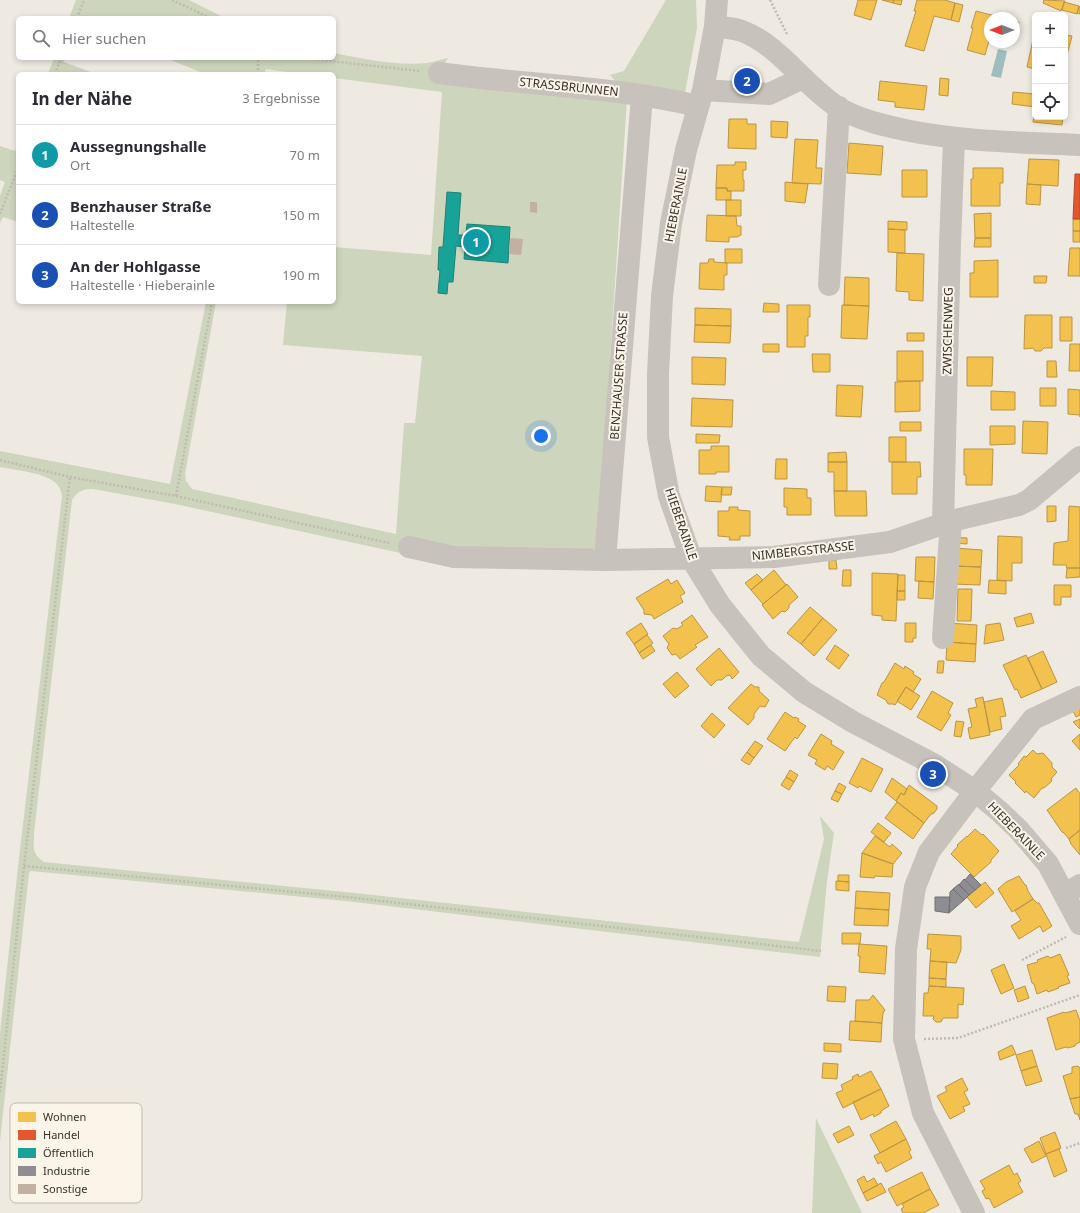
<!DOCTYPE html>
<html lang="de">
<meta charset="utf-8">
<style>
body{margin:0;font-family:"Noto Sans",sans-serif;background:#f7f7f7;color:#2b2b33}
.controls{position:absolute;right:12px;top:12px;display:grid;overflow:hidden;border-radius:6px;box-shadow:0 2px 6px #0003}
.controls button{width:36px;height:36px;display:grid;place-items:center;padding:0;border:0;border-bottom:1px solid #e1e1e2;background:#fff;color:#2b2b33;font:20px sans-serif}
.compass{position:absolute;left:984px;top:12px;width:36px;height:36px;border-radius:50%;background:#fff;box-shadow:0 2px 6px #0003;rotate:270deg}
.you{position:absolute;left:541px;top:436px;width:14px;height:14px;margin:-10px;border:3px solid #fff;border-radius:50%;background:#1a73e8;box-shadow:0 0 0 6px #1a73e833}
.badge{display:grid;place-items:center;width:26px;height:26px;border-radius:50%;background:#111827;color:#fff;font-size:13px;font-weight:700}
.pin{position:absolute;translate:-50% -50%;border:2px solid #fff;box-shadow:0 1px 4px #0006}
.list{margin:0;padding:0;list-style:none}
h2{display:flex;justify-content:space-between;align-items:center;height:52px;margin:0;padding:0 16px;font-size:17px}
h2 small{font-size:13px;font-weight:400;color:#7c7c81}
.list li{display:grid;grid-template-columns:26px 1fr auto;gap:12px;align-items:center;box-sizing:border-box;height:60px;padding:0 16px;border-top:1px solid #e1e1e2}
.list b{display:block;font-size:15px;white-space:nowrap}
.list p{margin:0;font-size:13px;white-space:nowrap;color:#7c7c81}
.list em{font-size:13px;font-style:normal;color:#7c7c81}
.icon{flex:none;width:22px;height:22px;fill:none;stroke:currentColor;stroke-width:2;stroke-linecap:round;stroke-linejoin:round}
.map{position:relative;flex:none;width:1080px;height:1213px;overflow:hidden}
.search{position:absolute;background:#fff;box-shadow:0 2px 6px #0003;left:16px;top:16px;width:320px;height:44px;display:flex;align-items:center;gap:10px;box-sizing:border-box;padding:0 14px;border-radius:6px;color:#7c7c81;font-size:15px}
.panel{position:absolute;background:#fff;box-shadow:0 2px 6px #0003;left:16px;top:72px;width:320px;height:232px;border-radius:6px}
.map>svg:first-child{display:block}
.green{fill:#cdd5bc}
.water{fill:#9dbdc0}
.homes{fill:#f2c14e;stroke:#ba9543}
.shops{fill:#e4572e;stroke:#b04b2c}
.public{fill:#17a398;stroke:#218076}
.industry{fill:#8d8d92;stroke:#747172}
.building{fill:#c2b0a3}
.lines{fill:none;stroke-linecap:round;stroke-linejoin:round}
.path{stroke:#c0bab3;stroke-width:2.5;stroke-dasharray:2 2;stroke-linecap:butt}
.minor{stroke:#c7c2bb;stroke-width:22}
.labels{text-anchor:middle;stroke-width:4;stroke-linejoin:round;paint-order:stroke}
.street-label{font-size:12px;fill:#382f28;stroke:#faf4e9}
.key{fill:#faf4e9;stroke:#c0b9af;stroke-width:1}
.key-label{font-size:11px;fill:#382f28}
</style>
<div class="map">
<svg width="1080" height="1213" viewBox="0 0 1080 1213">
<rect width="100%" height="100%" fill="#eeeae2"/>
<path class="green" d="M76,0H189L225,18H69Z
M666,0H696L697,28L685,93L619,85L610,75L624,71Z
M334,53C363,59 398,66 427,63C434,62 442,59 448,58L439,73L627,99L597,560L405,554L175,504L93,489C82,489 78,491 72,500L34,833C34,847 31,853 44,862L355,893L799,942L824,839L820,816L834,833L827,881L820,957L346,901L31,871L29,873L0,1141V1033L19,858L62,496C61,493 61,490 59,487C52,473 14,470 0,467V451L170,484L206,302H216L185,474L186,481L192,489L396,534L404,423H415L422,356L283,345L287,302H334V247L431,255L442,92L334,78V74H301L266,69L264,74H205L166,58H334Z
M54,58H65L64,62L96,74H48Z
M18,145V222L3,217L0,223V196L5,182L0,180V146L15,151Z
M816,1118L862,1213H812Z"/>
<path class="water" d="M998,49L1007,51L1001,78L991,76Z"/>
<path class="homes" d="M858,0H877L871,20L854,15Z
M882,0H894L893,3Z
M894,0H902L901,5L893,3Z
M917,0H945L955,3L951,20L934,16L924,51L905,46L916,11H914Z
M1044,0L1065,1L1061,11L1043,3Z
M1064,2L1079,6L1077,14L1062,10Z
M955,3L963,5L959,22L951,20Z
M1079,6L1080,7V14L1077,13Z
M976,11L1003,18H990V37L985,55L967,50L973,28H971Z
M1014,21L1019,22L1015,40H1014Z
M1035,30V69L1027,67Z
M1065,35L1072,36L1067,55L1065,54Z
M940,78L949,79L948,96L939,95Z
M880,81L927,86L924,110L895,107V102L878,100Z
M1013,92L1035,94V107L1012,104Z
M1035,107V117H1063L1062,125L1033,122Z
M729,119H747V124H756V149L728,148Z
M771,121L788,122L787,138L771,137Z
M795,139L818,140L816,168H822L821,184L792,183Z
M849,143L883,146L881,175L847,173Z
M1029,159L1059,160L1058,186L1027,184Z
M735,162H746V170H743V180H744V191H727V188H716L717,165H735Z
M973,168H1003V183H1000V206H971V179H973Z
M902,170H927V197H902Z
M785,182L808,184L805,203L785,201Z
M1027,184L1041,185L1040,205L1026,204Z
M716,188H727V191H731V200H716Z
M726,200H741V216H726Z
M991,213V238H975L974,214Z
M707,215L736,216L737,226H741V235L737,237H729V242L706,241Z
M1073,219H1080V231H1073Z
M888,221L907,222V230L888,229Z
M888,229L905,230V253L888,252Z
M1073,231H1080V242H1073Z
M975,238H991V247H974Z
M1070,248H1080V276H1068Z
M725,249H742V263H725Z
M897,253L924,254L923,301L909,300V292L896,291Z
M709,259H714V262L727,263V275H724V290L699,289L700,263H708Z
M998,260V297H970V273H974V261Z
M1034,276H1047L1046,283H1034Z
M845,277L869,278V306L844,305Z
M764,303L779,304V312H763Z
M787,305H810V317H808V336H805V347H787Z
M842,305L869,306L867,339L841,338Z
M695,308L731,309V326L695,325Z
M1025,315H1052V348H1044L1041,351H1035L1033,348L1024,349Z
M1060,317H1072V341H1060Z
M695,325L731,326L730,343L694,342Z
M907,333H924V341H907Z
M763,344H779V352H763Z
M1070,344H1080V371H1069Z
M897,351H923V381H897Z
M812,354H830V372H813Z
M692,357L726,358L725,385L692,384Z
M967,357H993L992,386H967Z
M1047,361H1056L1057,377H1047Z
M920,381V411L895,412V382Z
M837,385L863,386L861,417L836,416Z
M1040,388H1056V406H1040Z
M1068,389L1080,390V417V415L1068,414Z
M991,391L1015,392V410H991Z
M692,398L733,400L732,427L691,426Z
M1023,421L1048,422L1047,454L1022,453Z
M900,422H921V431H900Z
M990,426H1015V444L990,445Z
M696,434L720,435L719,443H696Z
M889,437H906V462H889Z
M711,446H729V472H716V474H699V450H711Z
M964,449H993L992,485H966V475H964Z
M846,452L847,462H828V453Z
M776,459H787V479H775Z
M828,462H847V491H834V472H828Z
M892,462H920L921,477H917V494H892Z
M706,486L722,487L721,502L705,501Z
M722,487H732L731,495H721Z
M784,488L807,489V498H811V515H787V507H784Z
M834,491H866L867,516H835Z
M1047,506H1056V521L1047,522Z
M1069,506L1080,507V568H1067L1066,565H1053L1054,543L1068,541Z
M729,507H738V510L750,511V536H740V540H729L730,537L718,536V511H729Z
M998,536L1022,537V563H1012V581L997,580Z
M954,537L967,538V544L954,543Z
M954,548L982,550L981,567L953,566Z
M916,557H935L934,582L915,581Z
M829,560H836L837,569H829Z
M953,566L981,567L980,585L952,584Z
M1067,568H1080V577L1066,578Z
M774,570L786,585L763,604L751,590Z
M843,570H851V586H842Z
M872,573L898,574L896,621L882,620V616L872,615Z
M757,574L763,580L751,590L745,583Z
M898,575H905V591H897Z
M668,579L671,584L677,580L685,593L680,596L683,602L654,619L652,615L644,614V610L636,598Z
M989,580L1006,581V594L988,593Z
M919,581L934,582L933,599L918,598Z
M787,584L798,597L789,605V608L785,612L782,611L773,619L762,605Z
M1054,585H1071V597H1061V605H1054Z
M958,589H972L971,621H957Z
M897,591H905V600H897Z
M810,607L823,618L801,644L787,633Z
M1031,613L1034,623L1017,627L1014,618Z
M692,615L708,637L695,645L697,647L680,659L676,654L672,655L667,648L669,644L663,636L673,628L677,629L683,625L681,623Z
M823,618L837,630L814,656L801,644Z
M641,623L648,634L634,644L626,633Z
M905,623H916V638H913V642H905Z
M948,623L977,625L976,644L947,642Z
M1000,623L1004,640L984,644L986,625Z
M647,635L653,643L639,653L634,644Z
M947,642L976,644L975,662L946,660Z
M651,645L655,651L643,659L639,653Z
M835,645L849,655L839,669L826,659Z
M719,648L739,672L732,679L730,675L726,676L722,680H717L711,686L696,669Z
M1043,651L1057,682L1042,689L1028,658Z
M1026,655L1042,689L1021,698L1017,689L1015,690L1003,665Z
M938,661H944L943,673H937Z
M895,663L904,669L905,666L914,672L913,674L921,679L913,692L906,687L895,705L893,704H888L886,700L877,695L882,683L884,682Z
M677,672L689,686L675,698L663,684Z
M751,684L755,687H759V691L769,700L765,707L760,706L754,714V718L748,725L728,708Z
M906,687L920,696L911,710L897,701Z
M932,691L953,703L948,713L951,715L941,731L917,717Z
M983,697L990,735L970,739L968,728L972,727L968,709L977,707L975,699Z
M1002,698L1006,716L1000,717L1002,729L990,732L984,702Z
M1080,708V715L1076,717L1073,711Z
M785,712L794,718L795,717L799,719L798,721L806,726L797,739L795,737L785,751L767,739Z
M712,713L725,725L714,738L701,726Z
M1080,719V729L1073,722Z
M956,721L964,722L961,737L954,736Z
M821,734L832,741L831,744L844,752L833,770L827,766L825,770L815,764L817,760L808,755Z
M1080,734V750L1072,741Z
M755,741L763,746L754,758L747,752Z
M1033,750L1037,754L1043,753L1052,763V767L1057,772L1051,779L1052,781L1044,788H1042L1034,798L1026,791L1025,793L1015,783L1016,782L1009,775L1019,765L1018,764L1024,756L1026,757Z
M747,752L754,758L749,765L741,760Z
M862,758L883,769L871,792L859,786L858,788L849,783Z
M790,770L798,775L794,782L786,777Z
M786,777L794,782L789,790L781,785Z
M892,778L907,789L904,795L901,793L896,801L885,792Z
M839,783L846,787L842,794L835,791Z
M909,785L937,806V809L934,813L931,814L924,823L896,801L901,793L904,795Z
M1076,788L1080,794V830L1069,839L1064,833L1062,832L1047,810Z
M835,791L842,794L838,802L831,799Z
M897,802L924,823L913,839L885,818Z
M878,823L891,833L884,842L871,832Z
M975,829L982,835L983,834L999,851L991,860V862L974,877L951,854L958,846L957,845L967,836V837Z
M1080,830V855L1071,844L1069,839Z
M875,836L890,847L892,844L902,853L893,864L862,853Z
M862,853L893,864L892,877L875,876L874,878L860,877Z
M838,875H849V882L838,881Z
M1019,876L1025,885H1026L1028,891L1033,899L1012,912L998,889L1006,882Z
M836,881L849,882V891L836,890Z
M985,882L994,893L976,908L967,897Z
M856,891L890,893L889,910L855,908Z
M1033,899L1037,903H1039L1052,926L1043,932L1040,926L1019,939L1011,926L1021,920L1015,911Z
M855,908L889,910L888,926L854,925Z
M842,933H861L860,944H842Z
M928,934L961,936V950L956,963L930,961L931,949H927Z
M859,944L887,946L885,974L859,972L860,956H858Z
M1060,954L1069,975L1067,976L1070,983L1058,987L1059,988L1048,992L1047,990L1037,994L1034,984L1032,983L1027,965L1038,962L1037,960L1048,956L1050,958Z
M930,961L947,962L946,979L929,978Z
M1004,964L1014,988L1001,994L991,970Z
M929,978L946,979V987L929,986Z
M828,986L846,987L845,1002L827,1001Z
M929,986L964,988L963,1005L958,1004V1018H943L941,1022H936L933,1019L934,1016H923L924,993H928Z
M1025,986L1029,998L1018,1002L1014,990Z
M873,995L885,1010L883,1013L882,1023L855,1021L856,1000H869Z
M1076,1010L1080,1021V1042L1076,1044L1075,1046L1068,1048L1066,1047L1056,1050L1047,1018L1064,1012L1065,1013Z
M850,1021L882,1023L881,1042L849,1040Z
M824,1043L841,1044V1052L824,1051Z
M1012,1045L1016,1054L1000,1060L998,1052Z
M1032,1050L1037,1066L1021,1071L1016,1055Z
M823,1063L838,1064L837,1079L822,1078Z
M1037,1066L1042,1081L1026,1086L1021,1071Z
M1078,1066L1080,1068V1097L1070,1099L1063,1076L1072,1073V1067Z
M871,1071L881,1089L843,1108L836,1093L843,1090L841,1085L853,1079L852,1077L858,1074L859,1077Z
M962,1078L968,1090L964,1092L970,1104L963,1107L965,1111L950,1119L937,1096L947,1091L945,1087Z
M881,1089L889,1106L881,1111V1113L874,1117L873,1114L861,1120L853,1102Z
M1080,1097V1120L1078,1114H1075L1070,1099Z
M896,1121L906,1139L880,1153L870,1135Z
M849,1126L854,1135L838,1143L833,1134Z
M1055,1132L1061,1148L1046,1154L1040,1138Z
M906,1139L911,1150L909,1152L912,1158L886,1172L881,1162L878,1164L874,1156Z
M1039,1141L1046,1156L1032,1163L1024,1149Z
M1059,1149L1067,1171L1054,1177L1046,1154Z
M1009,1165L1014,1175L1017,1173L1021,1181L1018,1183L1023,1192L994,1208L989,1198L986,1199L982,1191L985,1189L980,1181Z
M922,1172L930,1189L897,1206L888,1189Z
M864,1176L867,1182L874,1178L878,1185L863,1193L857,1180Z
M881,1183L886,1192L867,1201L863,1193Z
M930,1189L939,1205L923,1213H903L901,1209L904,1207L902,1204Z"/>
<path class="shops" d="M1075,174H1080V219H1073Z"/>
<path class="public" d="M447,192L461,193L458,235H466L467,224L510,227L508,263L464,259L465,247L456,246L453,282H448L447,294L438,293L440,270H438L439,247H443Z"/>
<path class="industry" d="M970,874L981,885L975,890L965,880Z
M964,879L975,890L969,895L959,885Z
M959,884L969,895L964,900L953,889Z
M953,889L964,900L949,913L950,892Z
M935,897H950L949,913L935,911Z"/>
<path class="building" d="M530,202H537V213L530,212Z
M510,238L523,239L521,255L509,254Z"/>
<g class="lines">
<path class="path" d="M172,0L210,18
M770,0L787,34
M77,18L84,0
M314,58L320,60L420,71
M55,74L61,58
M258,74V58
M0,214L18,168
M0,460L70,477L176,496L389,543
M176,496L212,302
M24,866L346,897L821,951
M1022,960L1066,937
M924,1039L958,1038L1080,995
M0,1092L24,866L70,477
M1066,1148L1080,1143"/>
<path class="minor" d="M717,0L715,26L703,90L686,150L671,223L662,296L658,374V437L669,496L691,558L720,605L761,656L804,692L853,722L935,765L975,791L999,811L1018,829L1048,864L1080,924
M715,26C724,28 734,28 742,31C781,46 804,86 839,108C860,120 882,125 905,130C963,142 1021,142 1080,145
M439,73C525,85 613,86 698,106
M703,90L769,94L803,78
M829,285L839,107
M943,524L950,244L954,139
M409,547L454,557L605,560L774,557L890,542L951,521L1019,505L1029,500L1080,457
M605,560L642,96
M943,638L951,521
M1064,894L1080,885
M974,1213L923,1113L904,1039L906,949L915,887L929,852L975,791L1033,719L1080,697"/>
</g>
<g class="labels">
<g class="street-label">
<text transform="translate(569 87) rotate(6)" y="4">STRASSBRUNNEN</text>
<text transform="translate(676 205) rotate(-79)" y="4">HIEBERAINLE</text>
<text transform="translate(948 331) rotate(-89)" y="4">ZWISCHENWEG</text>
<text transform="translate(619 376) rotate(-86)" y="4">BENZHAUSER STRASSE</text>
<text transform="translate(681 524) rotate(71)" y="4">HIEBERAINLE</text>
<text transform="translate(803 551) rotate(-6)" y="4">NIMBERGSTRASSE</text>
<text transform="translate(1016 831) rotate(46)" y="4">HIEBERAINLE</text>
</g>
</g>
<rect x="10" y="1103" width="132" height="100" rx="6" class="key"/>
<rect x="18" y="1112" width="18" height="10" fill="#f2c14e"/>
<rect x="18" y="1130" width="18" height="10" fill="#e4572e"/>
<rect x="18" y="1148" width="18" height="10" fill="#17a398"/>
<rect x="18" y="1166" width="18" height="10" fill="#8d8d92"/>
<rect x="18" y="1184" width="18" height="10" fill="#c2b0a3"/>
<g class="key-label">
<text x="43" y="1121">Wohnen</text>
<text x="43" y="1139">Handel</text>
<text x="43" y="1157">Öffentlich</text>
<text x="43" y="1175">Industrie</text>
<text x="43" y="1193">Sonstige</text>
</g>
</svg>
<div class="controls">
<button>+</button>
<button>−</button>
<button><svg class="icon" aria-label="locate" viewBox="0 0 24 24"><circle cx="12" cy="12" r="6"/><path d="M12 2v4M12 18v4M2 12h4M18 12h4"/></svg></button>
</div>
<svg class="compass" viewBox="-18 -18 36 36"><path d="M0-13l5 13h-10z" fill="#e53935"/><path d="M0 13l5-13h-10z" fill="#7c7c81"/></svg>
<div class="you"></div>
<div class="pin badge" style="left:476px;top:242px;background:#0f9aa8">1</div>
<div class="pin badge" style="left:747px;top:81px;background:#1a4fb4">2</div>
<div class="pin badge" style="left:933px;top:774px;background:#1a4fb4">3</div>
<div class="search"><svg class="icon" aria-label="search" viewBox="0 0 24 24"><circle cx="10" cy="10" r="6"/><path d="M15 15l6 6"/></svg>Hier suchen</div>
<section class="panel">
<h2>In der Nähe<small>3 Ergebnisse</small></h2>
<ul class="list">
<li><span class="badge" style="background:#0f9aa8">1</span><div><b>Aussegnungshalle</b><p>Ort</p></div><em>70 m</em></li>
<li><span class="badge" style="background:#1a4fb4">2</span><div><b>Benzhauser Straße</b><p>Haltestelle</p></div><em>150 m</em></li>
<li><span class="badge" style="background:#1a4fb4">3</span><div><b>An der Hohlgasse</b><p>Haltestelle · Hieberainle</p></div><em>190 m</em></li>
</ul>
</section>
</div>
